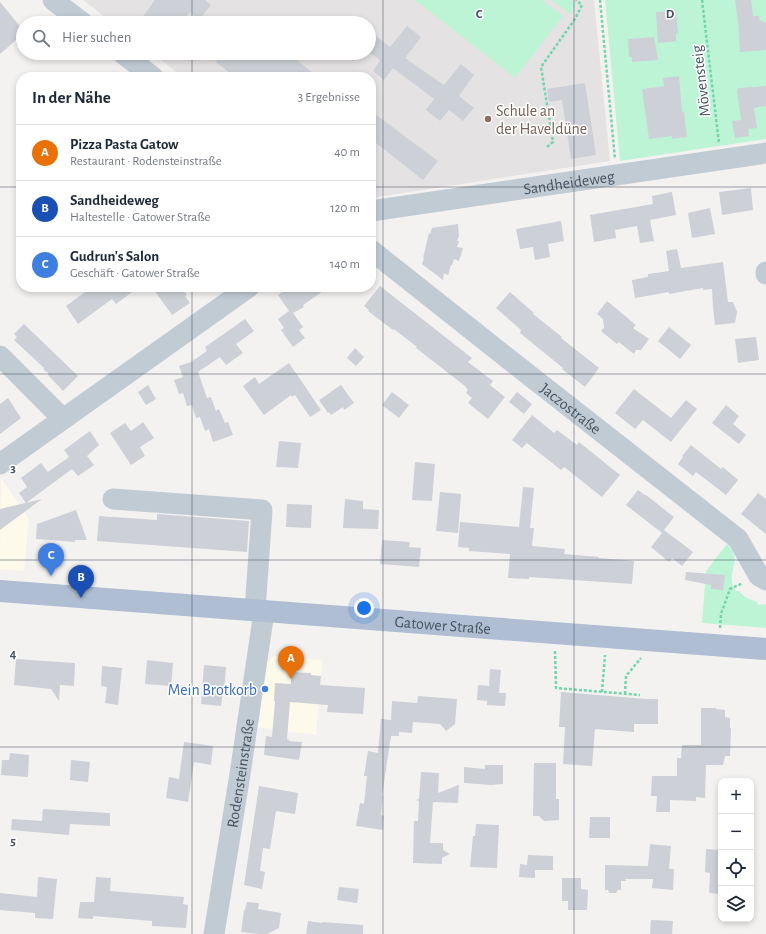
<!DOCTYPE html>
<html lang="de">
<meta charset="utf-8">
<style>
body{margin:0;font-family:"Alegreya Sans",sans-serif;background:#f6f6f7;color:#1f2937}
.controls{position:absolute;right:12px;bottom:12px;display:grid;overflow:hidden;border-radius:8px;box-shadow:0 2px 6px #0003}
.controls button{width:36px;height:36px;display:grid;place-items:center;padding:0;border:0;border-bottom:1px solid #e0e1e3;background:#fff;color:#1f2937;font:20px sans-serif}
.you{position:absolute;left:364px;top:608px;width:14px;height:14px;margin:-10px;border:3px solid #fff;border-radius:50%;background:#1a73e8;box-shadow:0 0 0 6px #1a73e833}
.badge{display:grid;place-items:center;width:26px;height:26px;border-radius:50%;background:#ea580c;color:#fff;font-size:13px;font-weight:700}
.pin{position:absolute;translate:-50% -33px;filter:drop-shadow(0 1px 2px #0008)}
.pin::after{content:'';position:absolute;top:21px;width:14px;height:12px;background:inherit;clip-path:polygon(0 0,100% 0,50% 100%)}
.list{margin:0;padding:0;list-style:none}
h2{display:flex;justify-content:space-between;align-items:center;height:52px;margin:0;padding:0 16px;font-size:17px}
h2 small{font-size:13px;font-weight:400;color:#747a83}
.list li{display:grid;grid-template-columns:26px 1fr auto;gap:12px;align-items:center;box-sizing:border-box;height:56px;padding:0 16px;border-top:1px solid #e0e1e3}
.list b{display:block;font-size:15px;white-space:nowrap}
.list p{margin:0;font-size:13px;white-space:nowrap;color:#747a83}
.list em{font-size:13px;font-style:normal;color:#747a83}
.icon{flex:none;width:22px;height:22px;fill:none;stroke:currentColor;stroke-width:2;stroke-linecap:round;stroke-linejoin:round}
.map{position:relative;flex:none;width:766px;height:934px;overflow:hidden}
.search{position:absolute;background:#fff;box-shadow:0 2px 6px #0003;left:16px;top:16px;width:360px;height:44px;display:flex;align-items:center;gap:10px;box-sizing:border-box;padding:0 14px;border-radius:22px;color:#747a83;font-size:15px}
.panel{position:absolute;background:#fff;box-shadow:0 2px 6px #0003;left:16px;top:72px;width:360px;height:220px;border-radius:16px}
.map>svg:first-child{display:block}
.commercial{fill:#fefaeb}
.education{fill:#e5e2e3}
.green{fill:#bdf4d6}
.building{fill:#cdd0d6}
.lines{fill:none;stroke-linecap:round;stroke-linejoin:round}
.path{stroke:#71d6ab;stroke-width:2.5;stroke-dasharray:3 2;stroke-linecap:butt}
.minor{stroke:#c1cbd4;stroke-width:21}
.major{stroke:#afbed2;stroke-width:22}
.grid{fill:none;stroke:#475361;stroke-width:1;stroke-opacity:0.55}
.education-dot{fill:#8d6e63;stroke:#fff;stroke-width:1.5}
.shop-dot{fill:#3f7fe0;stroke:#fff;stroke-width:1.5}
.labels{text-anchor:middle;stroke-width:3;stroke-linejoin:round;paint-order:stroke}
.street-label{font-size:16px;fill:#475361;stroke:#fff}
.education-label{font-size:16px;fill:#785e54;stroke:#fff;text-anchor:start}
.shop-label{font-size:16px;fill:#366cbe;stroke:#fff;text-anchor:end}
.grid-label{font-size:13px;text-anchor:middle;font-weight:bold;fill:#475361;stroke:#fff;stroke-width:3;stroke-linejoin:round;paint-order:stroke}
</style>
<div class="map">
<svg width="766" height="934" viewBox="0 0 766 934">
<rect width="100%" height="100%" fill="#f4f1f1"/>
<path class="commercial" d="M1,478L29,519L24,571L0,569Z
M275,656L322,660L316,735L258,727L267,662Z"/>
<path class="education" d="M83,0H594L610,161L371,198V77H183L152,53H369V23H113Z"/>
<path class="green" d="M415,0H542L563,16L515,78Z
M552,0H571L577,4L570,14Z
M605,0H766V139L620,161Z
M727,544C742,559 730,566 732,582C732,585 734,588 736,591H739C744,597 749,600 756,601L758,605L766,604V628L702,623L706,571Z"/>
<path class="building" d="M155,0H205L211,5L199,20L190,12L182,23H138Z
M735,0H751L753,16H759L760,21L762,20L763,23L766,22V50L740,52L738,22Z
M0,2L23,30V34L0,54Z
M676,11L678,33H676V41L658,43L656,12Z
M407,26L421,37L405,58L444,85L461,64L474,75L459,96L474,108L463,121L449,110L440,121L426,110L434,99L393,68L384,80L373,71L380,60L369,52V30L390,47Z
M654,37L658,60L632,62V57H629L628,39Z
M223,53H288L318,77H235L216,62Z
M679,76L682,112H684L687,137L672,139V136L649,139L642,89L664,86L663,78Z
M585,83L596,155L571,159L562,100L549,102L547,89Z
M766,86V106L754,108L757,128L748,129L749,136L735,138L732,121L741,120L737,90L739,88Z
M371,111L438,161L423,180L371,139Z
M751,188L753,210L722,215L719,192Z
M672,192L676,215L650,220L654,241L640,243L637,226L615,230L616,238L594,242L590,215L653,204L652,196Z
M710,208L715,234L692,238L688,213Z
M561,221L564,241L548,244L550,257L535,260L533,247L520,249L516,229Z
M458,224L459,236L457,241H459L457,247L463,248L459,261L454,259L452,265H451L448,275L444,273L443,280L422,264L424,258H423L429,233L430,234L432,228Z
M677,249L681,268L723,262L728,302H733L737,312L735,323L715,325L713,307L712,289L703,290V288L669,294V292L635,298L632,280L648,277V274L669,271L666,251Z
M380,286L472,358L468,362L493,381L490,385L505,397L488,419L468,403L472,398L466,393L468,390L465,386L416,348L417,347L394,329L393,330L368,311L369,310L364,306Z
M92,287H139L116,304L112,299L78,324L66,306Z
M152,287H181L187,295L185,296L190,303L172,315Z
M290,287H329L303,305L304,307L293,313L303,327L299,330L305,338L293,347L281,330L284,328L278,319L289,311L278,295Z
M510,292L534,313L533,314L562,337L561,338L599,368L585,387L562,369L563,368L520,333L521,330L496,308Z
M607,301L636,325L633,328L649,339L641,350H636L634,354L619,342L617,344L601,331L604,328L603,319L597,314Z
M245,319L254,331L236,344L243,353L226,365L220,357L198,372L207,398L211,397L216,411L219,409L225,423L228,422L233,435L213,442L209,429L205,431L200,417L196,418L192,405L187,406L183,393L179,394L174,380L183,377L179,366L191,362L207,351L205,347Z
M24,324L78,376L63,391L48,375L49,374L43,369L44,368L14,340L17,337L14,334Z
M669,327L691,345L680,359L658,341Z
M756,337L759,360L738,363L735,339Z
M355,348L364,357L356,366L347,358Z
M289,363L321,410L310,417L295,395L292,397L291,395L264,415L243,386L255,377L259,384Z
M148,385L156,399L146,405L138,392Z
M341,385L354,403L344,410L343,407L331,415L329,412L328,413L319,400Z
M634,389L671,418L686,400L697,409L671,442L643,420L635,429L615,413Z
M392,392L409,405L399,418L382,405Z
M517,392L532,404L524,414L509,402Z
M8,398L21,418L0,434V404Z
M726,405L739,416L733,424L746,435L739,444L712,423Z
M532,415L554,433L557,430L577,445L579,442L620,475L602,497L564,467L561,470L527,443L522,448L512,440Z
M143,422L154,438L140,447L145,456L131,465L110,433L125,423L131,431Z
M90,431L99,445L87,456L94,465L78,476L72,469L26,503L19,493L27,487L21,478L41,463L48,472L69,457L64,450Z
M279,441L301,443L298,468L276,467Z
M691,445L721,469L723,467L738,480L726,495L696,472L693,476L678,464L683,457L682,456Z
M415,462L435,464L432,501L412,500Z
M523,487L534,488L530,528H534L532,546L565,549L564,554L599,557V558L634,561L632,584L529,577V579L508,578L510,554L469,551V548L458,547L460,522L519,527Z
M638,490L645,495H646L674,517L664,530L693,552L682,566L672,558L669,562L651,547L662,533L626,505Z
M440,492L461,494L458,533L436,531Z
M758,493L766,499V534L741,514Z
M42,499L0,530V509Z
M345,499L363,501V509L379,510L378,529L343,528Z
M287,504L312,505L311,528L286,527Z
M76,510L87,540H75V542L36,539L37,524Z
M157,514L249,521L247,552L97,541L99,516L157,520Z
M382,540L410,542L409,547L421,548L419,567L380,564Z
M686,572L725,575L723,590L711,589V585L685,580Z
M16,659L75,663L74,686L60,685L59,701L51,689L14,685Z
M147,660L173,663L171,686L145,684Z
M204,665L226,667L224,692L223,691L221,706L201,704Z
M102,666L122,668L118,705L105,703L107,687L101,686Z
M490,669L501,670L499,693H506L505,706L487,705V701L477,700L478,685L489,686Z
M291,672L311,673V675L321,676L320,685L365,688L363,714L327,712L328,705L290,702L287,739L289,740V741L302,742L299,760L264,755L266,736L272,737L275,701H274L275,683L291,684Z
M561,692L646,699H658V724H634V732L595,729L592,766L563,764L565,727H559Z
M418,696L457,699L455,724L446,731L440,724L413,722L412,733L399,732V736H391L382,796H383L381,815L384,816L383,830L356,826L360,803L364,804L367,776H364L368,751L378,753L381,719L391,720L392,701L417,703Z
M701,708H716V709L725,710V717L730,718V728H731L730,756H725L723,765H706L705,798L696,797V801L670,800V812H656L657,796H651L652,776H677V758H681L682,745H701Z
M184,742L213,746L211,765L194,762L188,802L166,798L169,777L179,779Z
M10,753L29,755L28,777L1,775L2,760H9Z
M71,760L90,762L88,782L70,780Z
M534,763H556V799H559V820L544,821L539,816H533Z
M485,765H503V784L491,785L464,783V767L485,769Z
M421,772L439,773L438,793L459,785L458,803L433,802L430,843H443V850L450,854L442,858V864L413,863L414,821H418L419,801L416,800L419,799Z
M259,786L298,793L295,814L276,811L270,849L263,848L260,871L265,872L262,889L244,885Z
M43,809L110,813V826L70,824L69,835L11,830L12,819L42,821Z
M590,817H610V838H589Z
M476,824L499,825L497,868L470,867L473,836H475Z
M650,844L671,846L669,869H674L673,890L652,888L653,879H625L626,881H621V890H618L616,893H609L608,890H605V865L648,866Z
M706,849L721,850V894L709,893L710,873L705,872Z
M528,855L553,856V870H535V878L519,877L520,864L527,865Z
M38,877L57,879L53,919L35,918V913L0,910V893L37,897Z
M96,877L111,878L110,891L184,897L183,904L188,905L186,928L152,926V921L93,916V919L78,918L80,902H94Z
M562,878H581V889L588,890L587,910H568V901H562Z
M339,887L359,889L357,903L337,900Z
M247,902L259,903L258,909L281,913L279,928L267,934H258L241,932L244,910H245Z
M651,920L673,921L672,934H650Z
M308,921L322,923V922L363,925V934H306Z"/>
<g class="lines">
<path class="path" d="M600,0L615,159
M702,0L719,143
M547,147L553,142L541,67L575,19L582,5L576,0
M720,628L721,614L730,589L743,583
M555,651L556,688L640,695
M602,692L605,655
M625,694L626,676L641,658"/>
<g class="minor">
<path d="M53,0L83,23"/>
<path d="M122,53L153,77"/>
<path id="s1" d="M371,211L766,153"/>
<path id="s2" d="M371,250L506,357L738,539L759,576L766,580"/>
<path d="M766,272V274"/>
<path d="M0,356L63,419"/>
<path d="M0,464L249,287"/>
<path d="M113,499L262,510L255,611"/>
<path id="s3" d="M214,934L240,774L264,612"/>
</g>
<path class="major" id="s4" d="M0,591L766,649"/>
</g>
<path class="grid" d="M192,0V23M383,0V934M574,0V934M192,53V77M0,187H21M371,187H766M192,287V934M0,374H766M0,560H766M0,747H766"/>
<circle class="education-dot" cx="488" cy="119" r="4"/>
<circle class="shop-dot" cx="265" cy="689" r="4"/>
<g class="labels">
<g class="street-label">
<text transform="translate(700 81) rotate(-97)" y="6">Mövensteig</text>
<text dy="6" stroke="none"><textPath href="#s1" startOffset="200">Sandheideweg</textPath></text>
<text dy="6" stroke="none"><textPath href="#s2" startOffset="255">Jaczostraße</textPath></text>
<text dy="6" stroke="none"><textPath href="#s4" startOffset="444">Gatower Straße</textPath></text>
<text dy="6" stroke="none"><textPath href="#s3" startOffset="163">Rodensteinstraße</textPath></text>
</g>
<g class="education-label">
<text x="496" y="116">Schule an<tspan x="496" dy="18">der Haveldüne</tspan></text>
</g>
<g class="shop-label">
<text x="257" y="695">Mein Brotkorb</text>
</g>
</g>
<g class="grid-label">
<text x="479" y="18">C</text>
<text x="670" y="18">D</text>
<text x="13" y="472">3</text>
<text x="13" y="658">4</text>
<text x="13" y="845">5</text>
</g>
</svg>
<div class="controls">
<button>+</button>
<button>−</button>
<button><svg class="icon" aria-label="locate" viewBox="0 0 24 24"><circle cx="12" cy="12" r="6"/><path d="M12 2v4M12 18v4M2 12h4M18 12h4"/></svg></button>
<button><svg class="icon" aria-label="layers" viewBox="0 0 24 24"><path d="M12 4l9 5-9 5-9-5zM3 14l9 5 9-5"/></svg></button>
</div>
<div class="you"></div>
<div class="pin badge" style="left:291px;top:679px;background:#e8710a">A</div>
<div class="pin badge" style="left:81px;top:598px;background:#1a4fb4">B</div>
<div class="pin badge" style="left:51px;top:576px;background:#3f7fe0">C</div>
<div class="search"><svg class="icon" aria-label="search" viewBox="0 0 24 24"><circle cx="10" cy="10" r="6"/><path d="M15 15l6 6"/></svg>Hier suchen</div>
<section class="panel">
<h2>In der Nähe<small>3 Ergebnisse</small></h2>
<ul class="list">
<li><span class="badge" style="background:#e8710a">A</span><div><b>Pizza Pasta Gatow</b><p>Restaurant · Rodensteinstraße</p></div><em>40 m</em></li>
<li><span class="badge" style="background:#1a4fb4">B</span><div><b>Sandheideweg</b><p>Haltestelle · Gatower Straße</p></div><em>120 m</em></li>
<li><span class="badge" style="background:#3f7fe0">C</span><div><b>Gudrun's Salon</b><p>Geschäft · Gatower Straße</p></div><em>140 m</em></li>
</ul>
</section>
</div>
